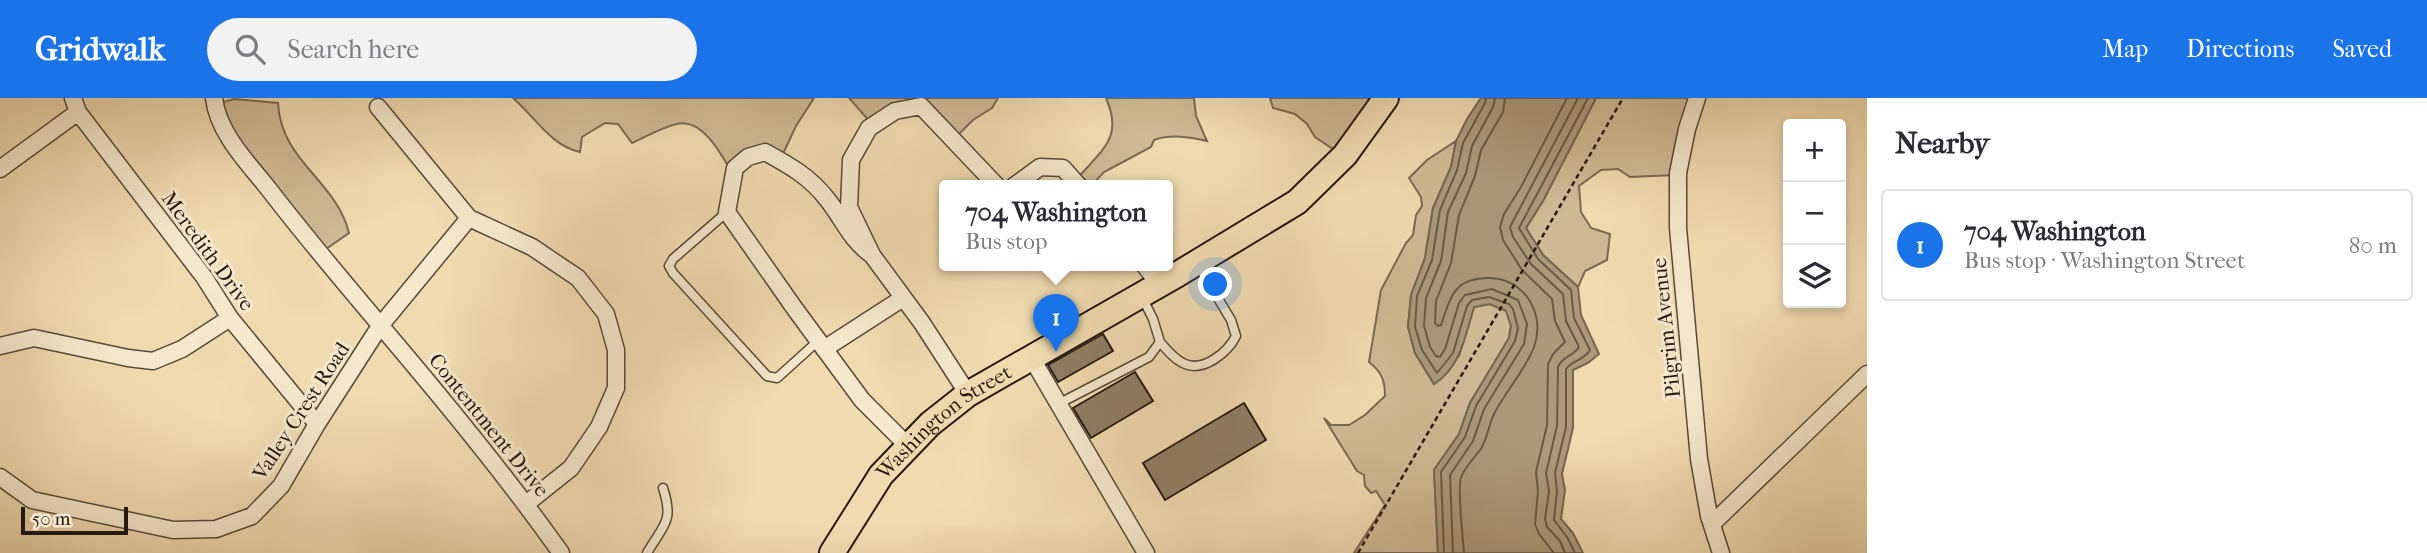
<!DOCTYPE html>
<meta charset="utf-8">
<style>
body{margin:0;font-family:"IM FELL French Canon",serif;background:#f2f2f3;color:#2b2b33}
.controls{position:absolute;right:21px;top:21px;display:grid;overflow:hidden;border-radius:7px;box-shadow:0 4px 10px #0003}
.controls button{width:63px;height:63px;display:grid;place-items:center;padding:0;border:0;border-bottom:2px solid #e1e1e2;background:#fff;color:#2b2b33;font:35px sans-serif}
.scale{position:absolute;left:21px;bottom:18px;width:107px;box-sizing:border-box;padding-left:7px;border:4px solid #261a11;border-top:0;font-size:19px;line-height:24px;white-space:nowrap;color:#261a11;-webkit-text-stroke:5px #f5e8cc;paint-order:stroke}
.you{position:absolute;left:1216px;top:187px;width:24px;height:24px;margin:-18px;border:5px solid #fff;border-radius:50%;background:#1a73e8;box-shadow:0 0 0 10px #1a73e833}
.badge{display:grid;place-items:center;width:46px;height:46px;border-radius:50%;background:#1a73e8;color:#fff;font-size:23px;font-weight:700}
.pin{position:absolute;translate:-50% -58px;filter:drop-shadow(0 2px 4px #0008)}
.pin::after{content:'';position:absolute;top:37px;width:24px;height:21px;background:inherit;clip-path:polygon(0 0,100% 0,50% 100%)}
.popup{position:absolute;left:939px;top:82px;width:234px;height:91px;box-sizing:border-box;display:grid;place-content:center;border-radius:7px;background:#fff;filter:drop-shadow(0 2px 5px #0005);font-size:23px;white-space:nowrap;color:#7c7c81}
.popup b{font-size:26px;color:#2b2b33}
.popup::after{content:'';position:absolute;left:50%;top:100%;margin-left:-14px;border:14px solid transparent;border-top-color:#fff}
.list{margin:0;padding:0;list-style:none}
h2{display:flex;justify-content:space-between;align-items:center;height:91px;margin:0;padding:0 28px;font-size:30px}
h2 small{font-size:23px;font-weight:400;color:#7c7c81}
.list li{display:grid;grid-template-columns:46px 1fr auto;gap:21px;align-items:center;box-sizing:border-box;height:112px;margin:0 14px 14px;padding:0 14px;border:2px solid #e1e1e2;border-radius:7px}
.list b{display:block;font-size:26px;white-space:nowrap}
.list p{margin:0;font-size:23px;white-space:nowrap;color:#7c7c81}
.list em{font-size:23px;font-style:normal;color:#7c7c81}
.icon{flex:none;width:38px;height:38px;fill:none;stroke:currentColor;stroke-width:2;stroke-linecap:round;stroke-linejoin:round}
.map{position:relative;flex:none;width:1867px;height:455px;overflow:hidden}
header{display:flex;align-items:center;gap:42px;box-sizing:border-box;height:98px;padding:0 35px;background:#1a73e8;color:#fff}
header strong{font-size:33px}
nav{display:flex;gap:38px;margin-inline-start:auto;font-size:24px}
.search{width:490px;height:63px;background:#f2f2f3;display:flex;align-items:center;gap:18px;box-sizing:border-box;padding:0 24px;border-radius:38px;color:#7c7c81;font-size:26px}
main{display:flex}
aside{flex:1;background:#fff}
.map>svg:first-child{display:block}
.green{fill:#ceba95;stroke:#7a6a53;stroke-width:2}
.water{fill:#ab997a;stroke:#766650;stroke-width:2}
.lines{fill:none;stroke-linecap:round;stroke-linejoin:round}
.shore{stroke:#685a46;stroke-width:2}
.building{fill:#8f7e64;stroke:#261a11;stroke-width:2}
.service-casing{stroke:#584a39;stroke-width:11}
.minor-casing{stroke:#584a39;stroke-width:19}
.primary-casing{stroke:#261a11;stroke-width:28}
.path{stroke:#261a11;stroke-width:2.5;stroke-dasharray:5 3.5;stroke-linecap:butt}
.service{stroke:#f5e8cc;stroke-width:8}
.minor{stroke:#f5e8cc;stroke-width:16}
.primary{stroke:#f0dbb0;stroke-width:24}
.labels{text-anchor:middle;stroke-width:6;stroke-linejoin:round;paint-order:stroke}
.street-label{font-size:21px;fill:#261a11;stroke:#f5e8cc}
</style>
<header>
<strong>Gridwalk</strong>
<div class="search"><svg class="icon" aria-label="search" viewBox="0 0 24 24"><circle cx="10" cy="10" r="6"/><path d="M15 15l6 6"/></svg>Search here</div>
<nav><a>Map</a><a>Directions</a><a>Saved</a></nav>
</header>
<main>
<div class="map">
<svg width="1867" height="455" viewBox="0 0 1867 455">
<rect width="100%" height="100%" fill="#f0dbb0"/>
<filter id="stains"><feTurbulence type="fractalNoise" baseFrequency=".00286" numOctaves="4"/><feColorMatrix values="0 0 0 0 .2 0 0 0 0 .09 0 0 0 0 .02 0 0 0 .5 -.17"/></filter>
<radialGradient id="worn" r=".72"><stop offset=".6" stop-color="#630" stop-opacity="0"/><stop offset="1" stop-color="#630" stop-opacity=".3"/></radialGradient>
<path class="green" d="M513,0H814L796,28L780,62L764,59L744,68L737,83C725,64 705,19 677,26C662,29 646,39 632,45L618,26L605,25L582,39L580,54C551,48 535,19 513,0Z
M849,0H998L992,10L973,22L956,39L921,8L872,26Z
M1106,0H1194L1196,18L1207,43C1189,39 1172,36 1154,42L1151,49L1104,74L1091,88H1081L1076,82C1101,52 1124,41 1106,0Z
M1270,0H1367L1375,6L1342,57L1315,39L1307,26L1295,16L1273,10Z
M1596,0H1697L1675,77L1630,79L1618,71L1601,72L1579,88L1581,114L1591,130L1610,136L1607,162L1585,173L1578,189L1543,157L1526,130L1543,103Z
M234,1L278,5C281,64 336,82 349,135L326,151L291,119L216,6Z
M1456,43L1451,69L1433,110L1425,160L1411,197L1408,229L1415,255L1434,286L1459,258L1474,209L1490,206L1507,213L1511,228L1509,240L1470,305L1459,336L1434,372L1438,455H1354L1385,407L1376,393L1371,395L1365,388L1364,377L1357,373L1324,320L1331,327H1349L1365,317L1385,298C1385,283 1382,274 1369,264L1381,192L1406,145L1413,137L1416,117L1422,108L1421,99L1409,80L1427,62Z"/>
<path class="water" d="M1481,0H1596L1543,103L1526,130L1543,157L1578,189L1581,217L1599,256L1588,265L1573,272V330L1562,376L1565,392L1561,421L1573,435L1583,455H1438L1434,372L1459,336L1470,305L1509,240L1511,228L1506,213L1490,206L1474,209C1465,238 1461,269 1434,286L1415,255L1408,229L1411,197L1425,160L1433,110L1451,69L1456,43L1467,21Z"/>
<g class="lines">
<path class="shore" d="M1444,455L1441,374L1465,339L1476,308L1515,243L1518,230L1513,211L1509,206L1489,199L1472,202L1467,208L1453,255L1437,275L1422,252L1415,229L1417,198L1432,162L1440,112L1457,72L1463,45L1485,5L1486,0
M1453,455L1450,377L1473,343L1484,311L1524,246L1527,226L1518,202L1492,191L1465,197L1459,205L1445,251L1440,259L1436,258L1430,249L1424,228L1426,200L1441,163L1448,114L1466,75L1472,48L1493,9L1495,0
M1464,455C1463,439 1457,392 1461,380C1464,369 1476,359 1482,349C1488,338 1489,325 1495,314C1507,292 1525,272 1534,249C1546,217 1525,180 1489,180C1454,180 1451,198 1441,227L1438,228L1435,225L1436,203L1451,165L1459,117L1475,78L1481,52L1503,14L1505,0
M1554,455L1539,436L1535,426L1538,393L1536,374L1547,327L1548,266L1553,256L1565,244L1555,223L1552,201L1522,172L1503,142L1500,129L1504,116L1521,89L1567,0
M1565,455L1560,443L1547,429L1545,421L1549,393L1546,375L1557,328L1558,269C1562,258 1574,258 1579,249L1566,223L1563,196L1531,166L1513,139L1510,129L1578,0
M1575,455L1567,439L1554,422L1557,393L1555,375L1566,329V271C1572,262 1585,262 1590,252L1574,220L1571,192L1538,161L1519,130L1588,0"/>
</g>
<path class="building" d="M1103,236L1113,253L1058,284L1048,267Z
M1135,274L1153,303L1091,340L1073,310Z
M1244,305L1266,342L1165,402L1143,365Z"/>
<g class="lines">
<defs>
<path id="service" d="M727,114L673,161L669,168L673,175L767,278L777,280L818,243
M1160,244C1167,252 1175,262 1185,266C1204,274 1228,254 1236,238L1231,222L1198,167
M1058,306L1149,259L1160,244L1153,221L1142,199
M647,455C664,426 674,424 663,390"/>
<path id="minor" d="M73,0L78,14L204,179L230,220L317,326
M214,0C218,36 250,67 271,94C324,163 382,228 437,295C480,347 522,400 561,455
M1697,0L1687,31L1678,75V130L1699,361L1709,418L1721,455
M378,9L469,120L532,149L578,180L606,216L616,252V290L599,329L571,370L526,406
M0,71L78,14
M1014,88L1040,69L1063,70L1079,88
M872,157C851,143 843,121 827,101C810,79 789,67 765,54L748,59L735,70L727,114L795,211L862,302L909,349
M1145,168L1159,186
M0,248L34,240L128,260L153,263L182,251L230,220
M824,251L903,200
M1031,259L1146,455
M968,296L922,225L872,157L849,109L851,62L869,30L895,13L921,8L997,88
M0,379L32,402L173,432L216,431L252,418L281,388L317,326L380,228L469,120
M1712,426L1867,276"/>
<g id="primary">
<path id="s1" d="M832,455L881,377L930,326L968,296L1178,176L1297,104L1345,57L1386,0"/>
</g>
</defs>
<use href="#service" class="service-casing"/>
<use href="#minor" class="minor-casing"/>
<use href="#primary" class="primary-casing"/>
<path class="path" d="M1358,455L1623,0"/>
<use href="#service" class="service"/>
<use href="#minor" class="minor"/>
<use href="#primary" class="primary"/>
</g>
<g class="labels">
<g class="street-label">
<text transform="translate(208 153) rotate(54)" y="7">Meredith Drive</text>
<text transform="translate(1666 230) rotate(-96)" y="7">Pilgrim Avenue</text>
<text transform="translate(301 313) rotate(-57)" y="7">Valley Crest Road</text>
<text dy="7" stroke="none"><textPath href="#s1" startOffset="175">Washington Street</textPath></text>
<text transform="translate(489 327) rotate(51)" y="7">Contentment Drive</text>
</g>
</g>
<rect width="100%" height="100%" filter="url(#stains)"/>
<rect width="100%" height="100%" fill="url(#worn)"/>
</svg>
<div class="controls">
<button>+</button>
<button>−</button>
<button><svg class="icon" aria-label="layers" viewBox="0 0 24 24"><path d="M12 4l9 5-9 5-9-5zM3 14l9 5 9-5"/></svg></button>
</div>
<div class="scale">50 m</div>
<div class="you"></div>
<div class="pin badge" style="left:1056px;top:254px">1</div>
<div class="popup"><b>704 Washington</b>Bus stop</div>
</div>
<aside>
<h2>Nearby<small></small></h2>
<ul class="list">
<li><span class="badge">1</span><div><b>704 Washington</b><p>Bus stop · Washington Street</p></div><em>80 m</em></li>
</ul>
</aside>
</main>
